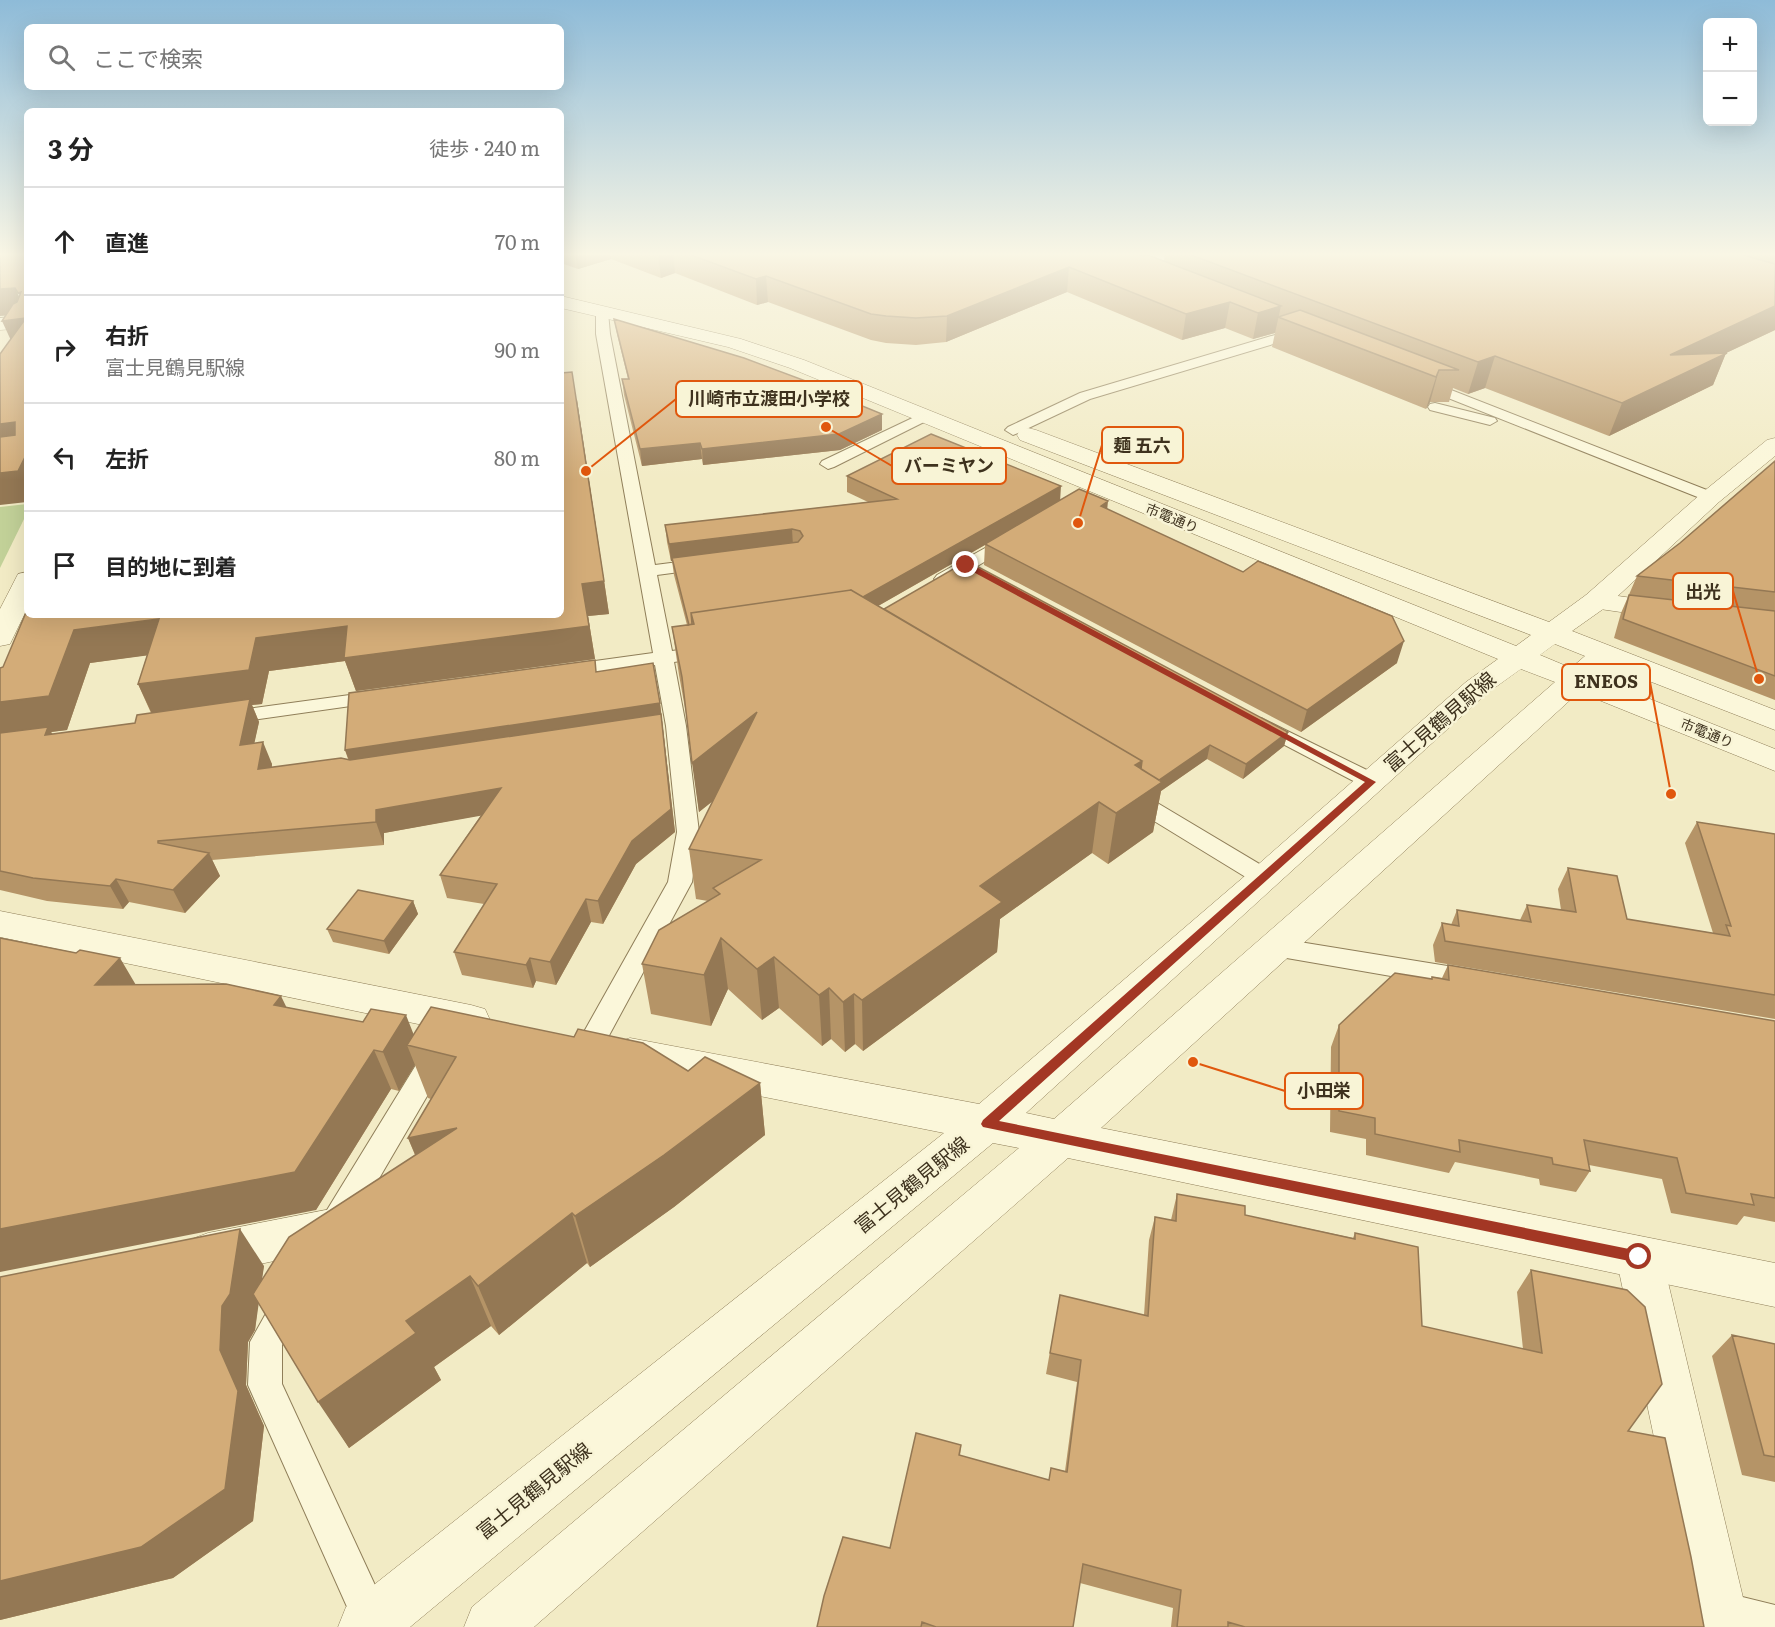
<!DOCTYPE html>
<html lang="ja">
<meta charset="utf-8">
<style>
body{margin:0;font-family:Literata,"Noto Sans JP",serif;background:#f6f6f6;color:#222}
.controls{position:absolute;right:18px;top:18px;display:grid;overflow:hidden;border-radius:9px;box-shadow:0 6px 24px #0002}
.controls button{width:54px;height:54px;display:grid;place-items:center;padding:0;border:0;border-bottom:2px solid #e0e0e0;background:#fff;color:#222;font:30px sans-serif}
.stop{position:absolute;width:18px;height:18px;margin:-14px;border:4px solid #a33724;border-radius:50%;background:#fff}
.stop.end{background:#a33724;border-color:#fff;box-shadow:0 2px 6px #0008}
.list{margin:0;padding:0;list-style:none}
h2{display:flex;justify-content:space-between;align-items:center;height:78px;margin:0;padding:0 24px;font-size:26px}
h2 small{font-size:20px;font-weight:400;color:#767676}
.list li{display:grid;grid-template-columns:39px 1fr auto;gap:18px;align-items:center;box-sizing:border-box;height:108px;padding:0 24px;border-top:2px solid #e0e0e0}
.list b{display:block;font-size:22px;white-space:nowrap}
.list p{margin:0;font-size:20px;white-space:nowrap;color:#767676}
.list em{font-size:20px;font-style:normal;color:#767676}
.icon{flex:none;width:33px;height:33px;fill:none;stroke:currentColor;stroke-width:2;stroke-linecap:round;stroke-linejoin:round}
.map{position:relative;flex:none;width:1775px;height:1627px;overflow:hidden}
.search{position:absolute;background:#fff;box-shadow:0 6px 24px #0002;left:24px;top:24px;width:540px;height:66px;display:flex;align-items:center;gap:15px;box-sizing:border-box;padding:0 21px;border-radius:9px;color:#767676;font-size:22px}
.panel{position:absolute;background:#fff;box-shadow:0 6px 24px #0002;left:24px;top:108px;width:540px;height:510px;border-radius:9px}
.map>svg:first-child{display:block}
.green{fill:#c2d198}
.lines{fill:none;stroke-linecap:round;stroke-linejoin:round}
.service-casing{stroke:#8f7e59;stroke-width:2}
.minor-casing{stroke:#8f7e59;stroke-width:1}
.tertiary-casing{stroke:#8f7e59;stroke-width:1}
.service{fill:#fbf7da;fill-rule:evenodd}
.minor{fill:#fbf7da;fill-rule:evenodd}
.tertiary{fill:#fbf7da;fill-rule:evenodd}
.wall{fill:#b59467;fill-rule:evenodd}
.shaded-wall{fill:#947854}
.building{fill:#d3ac78;stroke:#947854;stroke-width:1.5}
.route{fill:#a33724}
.labels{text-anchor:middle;stroke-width:5;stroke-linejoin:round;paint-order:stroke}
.far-street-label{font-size:14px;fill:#3e321e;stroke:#f8f4d6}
.near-street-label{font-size:20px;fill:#3e321e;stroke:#f8f4d6}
.leader{fill:none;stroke:#e0570d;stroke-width:2}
.callout-dot{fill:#e0570d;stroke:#f8f4d6;stroke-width:2}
.callout{fill:#f8f4d6;stroke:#e0570d;stroke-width:2}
.callout-label{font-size:18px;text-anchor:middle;font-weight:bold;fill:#3e321e}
</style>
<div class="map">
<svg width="1775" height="1627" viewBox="0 0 1775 1627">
<rect width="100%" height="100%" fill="#f2ebc5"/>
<path class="green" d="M27,504V513L0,568V507Z"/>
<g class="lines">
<defs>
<path id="service" d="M1141,252H1158L1196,268L1190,272L1186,271Z
M602,308L608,312L610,334L655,565L702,559L708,560L711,564L708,568L702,569L657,575L672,651L706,646L713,648L716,652L713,656L674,662L686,726L699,832L692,882L599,1054L589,1057L579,1054L576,1046L668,882L677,832L666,726L655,665L566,677L559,675L556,671L559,667L566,665L653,653L596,334V312Z
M1295,329L1302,333L1300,336L1090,399L1018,433L1013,435L1005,430L1008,427L1080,393Z
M1423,379L1717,494L1719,497L1717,500H1705L1418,386L1416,383Z
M1435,403L1495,418L1497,421L1490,425L1430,410L1428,407L1430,404Z
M925,412L932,416L930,419L834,467L828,469L820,464L822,461Z
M1010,534L1016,535L1019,539L1016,543L949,583H937L934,579L937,575Z
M379,691L386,693L389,697L386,701L224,724L217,722L214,718L217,714L224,712Z
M1261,718L1379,776L1382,781L1379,786L1371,788L1363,786L1254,729L1251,724L1254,719Z
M1131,790L1139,792L1273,872L1277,878L1273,884L1265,886L1257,884L1123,802L1120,797L1123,792Z
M1275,938L1472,970L1481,973L1485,980L1481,987L1472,990L1275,956L1266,954L1262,947L1266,940Z
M437,1044L447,1047L451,1055L349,1230L338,1234L327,1230L323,1220L327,1210L427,1047Z
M289,1288L300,1292L305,1303L282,1345V1384L386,1609L392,1622L390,1627H356L248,1385L250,1342L278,1292Z
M1718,1591L1775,1605V1627H1713L1705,1623L1699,1610L1705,1597Z"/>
<path id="minor" d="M27,316V328L0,330V318Z
M1596,593L1669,603L1679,605L1683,611L1679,617L1669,619L1586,607L1583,601L1586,595Z
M331,1209L347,1215L353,1229L347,1243L331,1249L208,1275L192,1269L185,1254L192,1239L208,1233Z
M1639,1236L1655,1242L1662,1257L1750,1627H1694L1616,1257L1623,1242Z"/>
<path id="tertiary" d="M561,296L741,339L804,360L1516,646L1531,635L1020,440L1017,435L1020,430L1028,428L1036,430L1549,622L1586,595L1703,492L1767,440L1775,438V456L1719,502L1606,607L1572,631L1775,710V730L1608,665L1595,677L1775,749V771L1579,692L1101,1128L1775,1263V1307L1068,1158L534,1627H464L472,1607L1019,1148L993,1143L410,1627H338L346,1607L944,1133L630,1070L616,1065L610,1054L616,1043L630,1038L979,1104L1253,869L1466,682L1498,659L790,368L728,347L561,308ZM1555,644L1585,656L1571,668L1540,655ZM1521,669L1555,682L1054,1119L1026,1113L1486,694Z
M27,572V609L10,644L0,646V609L18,574Z
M0,911L471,1005L485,1009L490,1020L485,1031L471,1035L0,937Z"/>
</defs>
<use href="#service" class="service-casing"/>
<use href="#minor" class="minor-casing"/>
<use href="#tertiary" class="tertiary-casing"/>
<use href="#service" class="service"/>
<use href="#minor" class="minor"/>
<use href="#tertiary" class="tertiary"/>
</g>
<path class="wall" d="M561,252H1132L1143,256L1164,261L1165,252H1775V330L1726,353L1713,385L1609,436L1485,388L1468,394L1453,388L1449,402H1430L1426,409L1272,347L1275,333L1253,339L1225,328L1182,340L1067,292L946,342L916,345L886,343L871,340L768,302L757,305L675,273L661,278L611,259L578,269L561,263Z
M614,319L819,388L882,414V430L840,450L703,465L702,459L642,466L624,395L622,379H628L617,334Z
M577,400L609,614L588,616L595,659L356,691L345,661L269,671L262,704L252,705L259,722L254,743L272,764V768L348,759L345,750L597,672L660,703L675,832L636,864L603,924L591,922L556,985L536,981L533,988L462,975L454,952L484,904L447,898L440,875L481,815L384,833V845L212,860L220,876L185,913L129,902L123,909L47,901L0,890V668L561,615ZM147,655L138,684L151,713L135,723L53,734L51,732L67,730L90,663Z
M1775,461V700L1614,638L1621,613L1637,576L1680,543Z
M847,476L1060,500L1107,509L1397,663L1301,732L984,565L985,545L878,606L884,609L1288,732L1284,746L1243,779L1207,759L1161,791L1153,832L1108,864L1092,853L1000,919L997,952L863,1051L855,1044L845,1052L831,1039L822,1046L779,1008L762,1020L728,989L711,1026L651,1014L642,964L708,901L696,899L689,849L713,801L699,812L687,719L679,675L672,627L687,625L674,575L672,561H671L667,542L665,525L868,502L847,492Z
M1697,822L1775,834V1019L1435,962L1433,945L1442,923L1451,925L1457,910L1520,920L1527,905L1561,910L1558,889L1568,868L1627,919L1713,933L1685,843Z
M413,901L418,914L389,954L333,942L327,929Z
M1448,965L1775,1021V1222L1744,1216L1737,1225L1671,1213L1662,1179L1589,1165L1590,1171L1576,1192L1540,1185L1539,1179L1455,1162L1449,1173L1366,1155V1139L1330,1132L1331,1047L1339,1025L1431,979L1432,977L1442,978Z
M136,985L286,1007L413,1035L688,1071L760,1083L765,1135L674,1207L590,1267L587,1263L499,1335L491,1326L434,1367L441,1380L349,1448L258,1303L255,1330L248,1342L246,1385L264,1426L253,1521L173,1578L0,1620V1277L264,1266L261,1281L415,1155L408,1138L431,1099L428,1098L415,1065L399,1091L391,1089L316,1210Z
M1177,1194L1245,1215L1353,1238L1355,1233L1422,1326L1523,1349L1517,1292L1531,1270L1628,1431L1704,1627H1171L1173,1608L1080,1583L1073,1627H817L890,1548L961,1445L960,1456L1049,1480L1051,1468L1065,1471L1077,1382L1046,1374L1060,1295L1144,1315L1149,1240L1155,1217L1171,1220Z
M1732,1335L1775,1344V1482L1742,1475L1712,1356Z"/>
<path class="shaded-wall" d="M575,252H611V259L578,269Z
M660,252H673L675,273L661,278L658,253Z
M1069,267L1067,292L946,342L947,316Z
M766,276L768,302L757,305L756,279Z
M15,288L27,314L0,316V289Z
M1230,302L1225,328L1182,340L1186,314Z
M1281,306L1275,333L1253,339L1258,313Z
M1775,306V330L1726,353L1713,385L1609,436L1622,403L1670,355Z
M26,318L14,347L2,321Z
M1495,356L1485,388L1468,394L1478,362Z
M1439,370L1430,402L1426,409L1436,377Z
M577,400L609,614L588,616L595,659L356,691L345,661L269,671L262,704L252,705L259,722L249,768L154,718L138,684L256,638L582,584Z
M882,414V430L840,450L703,465L702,449Z
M15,422L27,448L0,454V424Z
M700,443L702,459L642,466L640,449Z
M27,453V502L0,505V473Z
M1061,486L1060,502L850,622L696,645Z
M1108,501L1106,522L1101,506Z
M792,529L793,546L671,561L669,544Z
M159,619L173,652L90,663L67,730L51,732L61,749L0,739V702L74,630Z
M1404,641L1397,663L1301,732L1307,710Z
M660,703L675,832L636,864L603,924L598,901L661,719L351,765L345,750Z
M757,712L761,762L699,812L692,763Z
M1288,732L1284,746L1243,779L1246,764Z
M263,742L272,764L268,792L258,769Z
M1210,745L1207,759L1161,791L1153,832L1108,864L1116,813L1135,765L1142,761L1155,783Z
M501,788L507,811L384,833V845L376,822V810Z
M1099,802L1092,853L1000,919L997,952L863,1051L862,1000L980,886Z
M209,853L220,876L185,913L173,890Z
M116,879L129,902L123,909L110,886Z
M586,899L591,922L556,985L550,962Z
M413,901L418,914L389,954L384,941Z
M721,938L728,989L711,1026L704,975Z
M774,957L779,1008L762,1020L757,969Z
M120,958L143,997L95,985Z
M530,958L536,981L533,988L526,965Z
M829,988L831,1039L822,1046L819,995Z
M854,994L855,1044L845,1052L843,1002Z
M281,996L300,1035L274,1005Z
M406,1015L419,1048L407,1045L415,1065L399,1091L383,1052Z
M374,1050L391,1089L316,1210L0,1272V1229Z
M760,1083L765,1135L674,1207L590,1267L575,1216Z
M457,1128L430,1189L408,1138Z
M572,1213L587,1263L499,1335L478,1286Z
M240,1229L264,1266L255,1330L248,1342L246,1385L264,1426L253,1521L173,1578L0,1620V1581L220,1350L222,1306Z
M470,1276L491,1326L434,1367L441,1380L349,1448L318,1402L406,1321Z"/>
<path class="building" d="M0,252H27V453L18,471L0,473V437L15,435V422L0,424V354L26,318L2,321L13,304L17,302L21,292L18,293L15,288L0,289Z
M683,252H1132L1143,256L1148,255L1281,306L1258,313L1230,302L1186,314L1069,267L947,316L916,318L886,316L871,314L766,276L756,279Z
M1183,252H1733L1775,264V306L1670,355L1727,353L1622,403L1495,356L1478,362Z
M1300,310L1459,370H1439L1436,377L1278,317Z
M614,319L744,358L819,386L816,387L882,414L839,434L702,449L700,443L640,449L622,379H629Z
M572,372L604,581L582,584L589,626L344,658L347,626L256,638L249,670L138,684L159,619L74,630L49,696L0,702V668L3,667L27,610V615H561V373Z
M931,434L1061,486L863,597L851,590L691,613L692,624L689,625L672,558L798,542L803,536L800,531L792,529L669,544L665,525L897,499L847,476Z
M1775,461V592L1637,576L1680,543Z
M1079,489L1108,501L1101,506L1243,572L1258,561L1392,616L1404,641L1307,710L985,544Z
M967,561L1288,732L1246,764L1210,745L1159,780L1141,769L1142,761L884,609Z
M851,590L1142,761L1135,765L1162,782L1116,813L1099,802L980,886L1002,902L862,1000L854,994L843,1002L829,988L819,995L774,957L757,969L721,938L704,975L642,964L659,930L720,894L713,888L761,860L689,849L757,712L692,763L682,677L672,627L694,624L691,613Z
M1629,595L1775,611V676L1623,619Z
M595,660L596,672L653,663L660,703L345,750L349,693Z
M250,699L240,745L263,742L258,769L341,758L350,760L661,714L671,809L632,841L598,901L586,899L550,962L530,958L526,965L454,952L497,884L440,875L501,788L376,810V822L158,841V843L209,853L173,890L116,879L110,886L33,878L0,871V733L48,727L45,735L135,723L137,715Z
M1697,822L1775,834V995L1445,941L1442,923L1459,926L1457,910L1531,922L1527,905L1576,912L1568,868L1617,876L1627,919L1730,936L1726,925L1731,926Z
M358,890L413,901L384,941L327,929Z
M0,938L76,953L80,950L120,958L95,985L226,984L281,996L274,1005L363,1022L371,1009L406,1015L383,1052L374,1050L295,1172L0,1229Z
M1448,965L1775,1021V1198L1751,1194L1754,1205L1686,1193L1677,1158L1584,1140L1590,1171L1553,1164L1552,1158L1459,1140L1460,1152L1375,1134V1118L1339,1111V1025L1395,973L1432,979V977L1449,980Z
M431,1007L574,1037L578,1029L643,1043L688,1071L705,1057L760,1083L664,1155L575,1216L572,1213L478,1286L470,1276L406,1321L416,1333L318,1402L253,1294L289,1237L457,1128L408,1138L456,1057L407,1045Z
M1177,1194L1245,1206V1215L1355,1239V1233L1418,1247L1422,1326L1542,1353L1531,1270L1627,1290L1645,1307L1662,1384L1628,1431L1665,1438L1691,1557L1704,1627H1245L1228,1622V1627H1177L1181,1590L1083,1564L1073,1627H936L922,1622L921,1627H817L824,1596L843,1537L890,1548L916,1433L961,1445L959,1455L1049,1480L1051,1468L1067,1472L1081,1360L1050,1353L1060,1295L1148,1316L1155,1217L1176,1221Z
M240,1229L230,1294L222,1306L220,1350L238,1391L225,1489L141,1547L0,1581V1277Z
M1732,1335L1775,1344V1457L1764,1455Z"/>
<linearGradient id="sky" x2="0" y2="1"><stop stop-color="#8ebbd8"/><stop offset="0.53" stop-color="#f9f6e5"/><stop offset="1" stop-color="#f9f6e5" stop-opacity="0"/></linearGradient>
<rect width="1775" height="480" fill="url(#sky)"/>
<path class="route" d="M964,563H969L1376,782L999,1121L1639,1251L1643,1253L1645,1257L1643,1262L1639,1263L983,1127L981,1124L983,1120L1365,782L964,567Z"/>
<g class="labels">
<g class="far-street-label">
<text transform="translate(1172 518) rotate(22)" y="5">市電通り</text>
<text transform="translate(1707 733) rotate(22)" y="5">市電通り</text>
</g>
<g class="near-street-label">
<text transform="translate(1440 722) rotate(-41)" y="7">富士見鶴見駅線</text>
<text transform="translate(912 1185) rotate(-39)" y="7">富士見鶴見駅線</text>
<text transform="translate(534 1491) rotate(-39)" y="7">富士見鶴見駅線</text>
</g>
</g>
<path class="leader" d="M586 471L676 399M1078 523L1102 445M826 427L892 466M1759 679L1733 591M1671 794L1650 682M1193 1062L1285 1091"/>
<g class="callout-dot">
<circle cx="586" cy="471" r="6"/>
<circle cx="1078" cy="523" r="6"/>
<circle cx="826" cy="427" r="6"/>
<circle cx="1759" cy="679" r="6"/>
<circle cx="1671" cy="794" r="6"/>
<circle cx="1193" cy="1062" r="6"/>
</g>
<g class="callout">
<rect x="676" y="381" width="186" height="36" rx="6"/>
<rect x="1102" y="427" width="81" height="36" rx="6"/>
<rect x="892" y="448" width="114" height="36" rx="6"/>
<rect x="1673" y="573" width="60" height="36" rx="6"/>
<rect x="1562" y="664" width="88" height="36" rx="6"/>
<rect x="1285" y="1073" width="78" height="36" rx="6"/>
</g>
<g class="callout-label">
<text x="769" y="405">川崎市立渡田小学校</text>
<text x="1142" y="452">麺 五六</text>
<text x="949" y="472">バーミヤン</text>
<text x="1703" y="598">出光</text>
<text x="1606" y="688">ENEOS</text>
<text x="1324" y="1097">小田栄</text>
</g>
</svg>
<div class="controls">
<button>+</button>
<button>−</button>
</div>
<div class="stop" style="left:1639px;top:1257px"></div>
<div class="stop end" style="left:966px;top:565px"></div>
<div class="search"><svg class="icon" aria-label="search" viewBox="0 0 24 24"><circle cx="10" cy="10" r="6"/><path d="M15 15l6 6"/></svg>ここで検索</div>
<section class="panel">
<h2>3 分<small>徒歩 · 240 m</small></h2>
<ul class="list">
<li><svg class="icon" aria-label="ahead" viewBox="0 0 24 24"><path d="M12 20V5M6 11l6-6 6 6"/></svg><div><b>直進</b></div><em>70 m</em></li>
<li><svg class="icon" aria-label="right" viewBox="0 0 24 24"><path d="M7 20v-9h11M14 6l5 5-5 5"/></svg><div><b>右折</b><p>富士見鶴見駅線</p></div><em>90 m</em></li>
<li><svg class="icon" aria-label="left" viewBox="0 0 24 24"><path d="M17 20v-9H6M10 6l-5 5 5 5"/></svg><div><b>左折</b></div><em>80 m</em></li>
<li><svg class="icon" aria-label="arrive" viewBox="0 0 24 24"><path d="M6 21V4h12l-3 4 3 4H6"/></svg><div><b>目的地に到着</b></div></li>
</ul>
</section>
</div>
